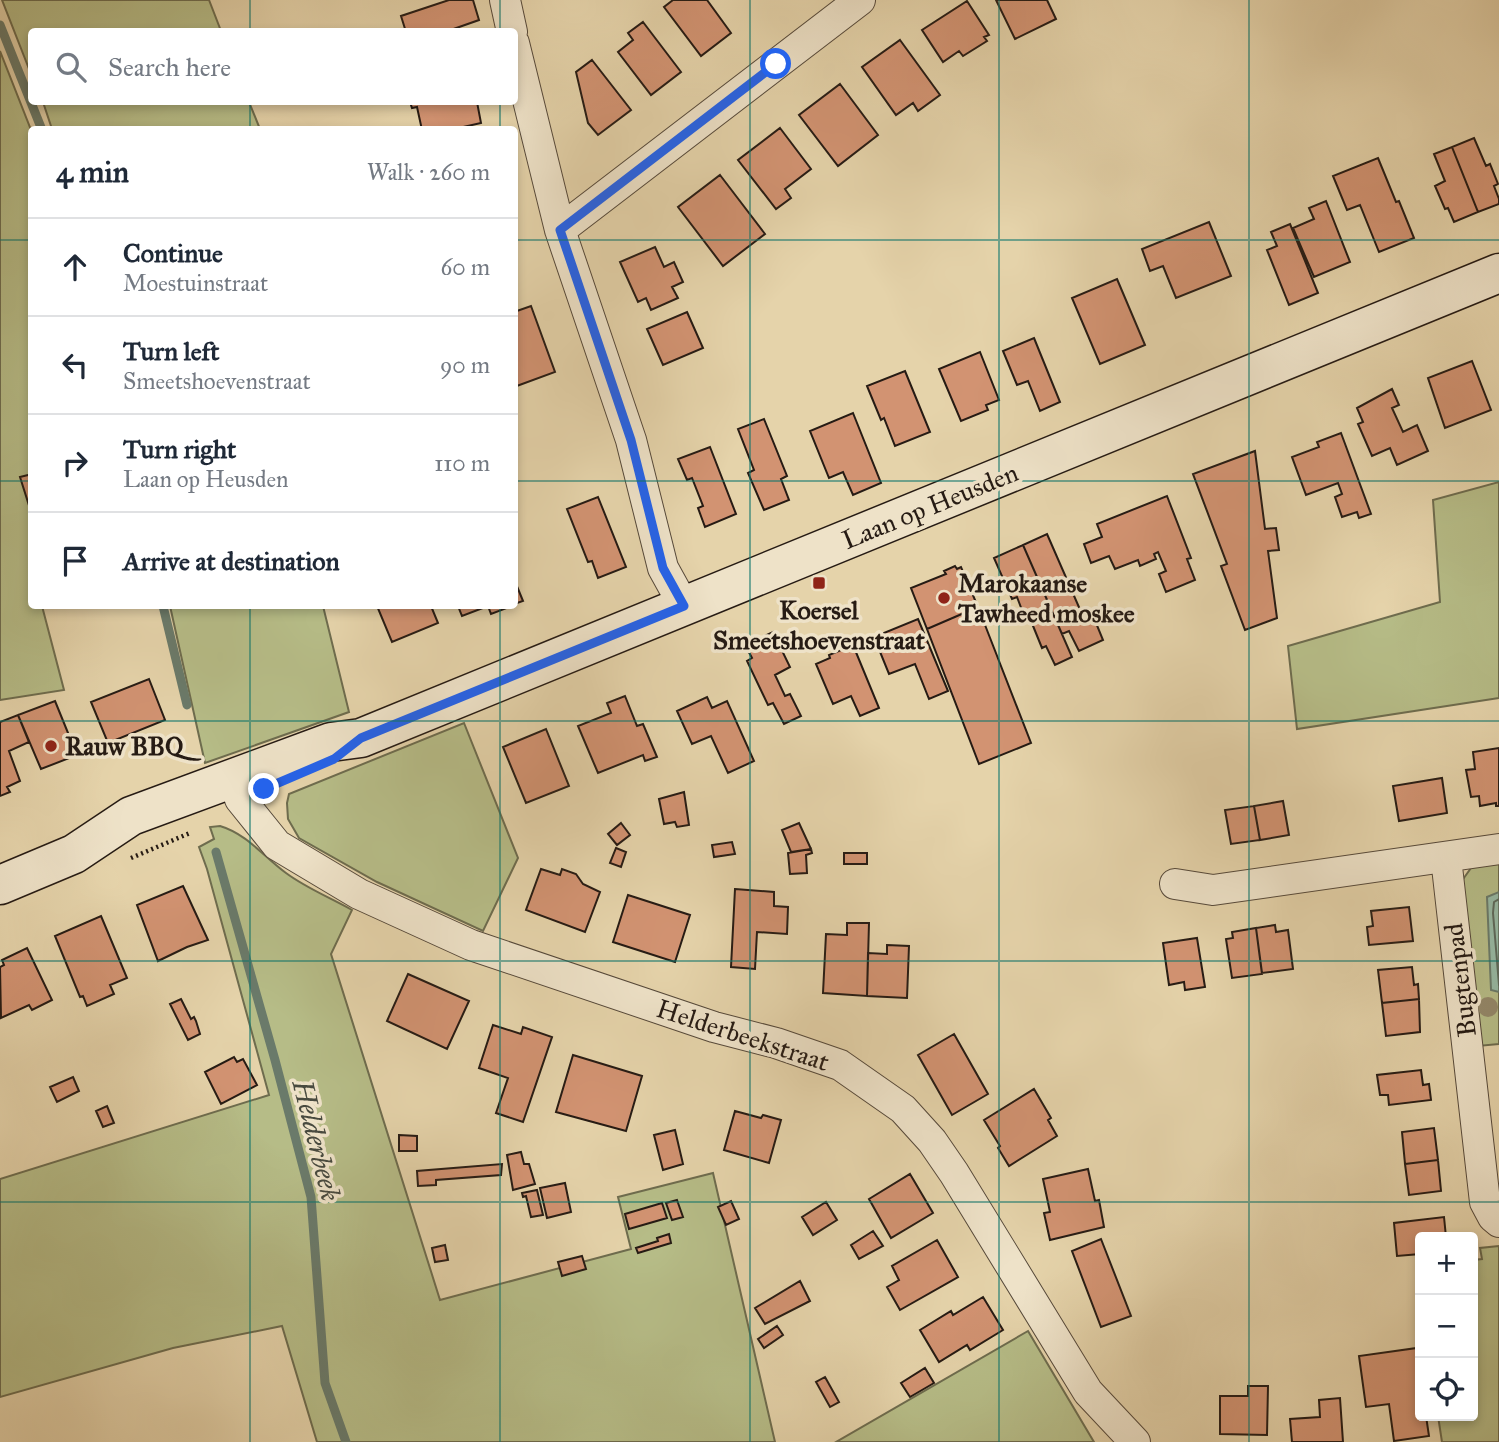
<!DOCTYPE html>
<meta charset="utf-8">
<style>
body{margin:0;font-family:"IM FELL Great Primer",serif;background:#f6f6f7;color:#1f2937}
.controls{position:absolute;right:21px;bottom:21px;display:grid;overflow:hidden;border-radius:7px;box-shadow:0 4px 10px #0003}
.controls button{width:63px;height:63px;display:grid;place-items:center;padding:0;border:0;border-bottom:2px solid #e0e1e3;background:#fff;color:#1f2937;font:35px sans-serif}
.stop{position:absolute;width:21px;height:21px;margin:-16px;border:5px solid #2563eb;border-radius:50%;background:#fff}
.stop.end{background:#2563eb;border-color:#fff;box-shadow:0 2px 7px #0008}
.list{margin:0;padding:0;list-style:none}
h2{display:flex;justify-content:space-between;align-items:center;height:91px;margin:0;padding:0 28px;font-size:30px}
h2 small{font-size:23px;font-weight:400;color:#747a83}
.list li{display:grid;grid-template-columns:46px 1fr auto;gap:21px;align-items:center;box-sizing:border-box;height:98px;padding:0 28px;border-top:2px solid #e0e1e3}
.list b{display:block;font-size:26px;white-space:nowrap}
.list p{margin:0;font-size:23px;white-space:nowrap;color:#747a83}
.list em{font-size:23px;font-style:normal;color:#747a83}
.icon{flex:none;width:38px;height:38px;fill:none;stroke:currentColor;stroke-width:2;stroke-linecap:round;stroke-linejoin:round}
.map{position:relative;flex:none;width:1499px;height:1442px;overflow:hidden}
.search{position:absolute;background:#fff;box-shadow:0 4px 10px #0003;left:28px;top:28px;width:490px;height:77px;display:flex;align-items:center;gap:18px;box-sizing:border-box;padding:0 24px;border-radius:7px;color:#747a83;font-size:26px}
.panel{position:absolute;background:#fff;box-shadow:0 4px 10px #0003;left:28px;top:126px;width:490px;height:483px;border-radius:7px}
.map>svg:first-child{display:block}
.green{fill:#b6bc87;stroke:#6e6c4e;stroke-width:2}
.water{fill:#97b9a4;stroke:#6a7a6a;stroke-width:2}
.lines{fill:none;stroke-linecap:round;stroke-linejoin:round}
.shore{stroke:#5e6a5c;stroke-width:2}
.stream{stroke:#6a7a6a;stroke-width:9}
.building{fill:#d29372;stroke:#261b14;stroke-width:2}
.street-casing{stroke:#56493a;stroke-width:32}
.secondary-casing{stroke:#261b14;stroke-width:41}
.path{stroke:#261b14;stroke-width:4.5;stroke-dasharray:2 3.5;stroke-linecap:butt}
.street{stroke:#eee2c8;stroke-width:30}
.secondary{stroke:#eee2c8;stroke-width:38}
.tree{fill:#94886a}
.route{stroke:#2563eb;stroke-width:9}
.grid{fill:none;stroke:#0f766e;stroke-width:2;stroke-opacity:0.55}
.poi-dot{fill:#8f2418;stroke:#eee2c8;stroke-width:2.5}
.labels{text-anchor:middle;stroke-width:7;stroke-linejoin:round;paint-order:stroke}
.street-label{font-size:26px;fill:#261b14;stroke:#eee2c8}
.poi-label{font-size:26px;font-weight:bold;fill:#261b14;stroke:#eee2c8;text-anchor:start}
.water-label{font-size:28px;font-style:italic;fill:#484a3f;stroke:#eee2c8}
</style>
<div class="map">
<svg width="1499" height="1442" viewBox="0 0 1499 1442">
<rect width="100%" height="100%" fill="#e5d3aa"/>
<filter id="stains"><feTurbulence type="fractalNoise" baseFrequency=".00286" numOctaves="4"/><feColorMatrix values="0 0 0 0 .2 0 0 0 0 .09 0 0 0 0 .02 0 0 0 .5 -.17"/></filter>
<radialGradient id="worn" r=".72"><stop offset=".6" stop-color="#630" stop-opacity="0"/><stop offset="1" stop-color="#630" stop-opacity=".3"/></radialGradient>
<path class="green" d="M2,0H209L221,31L32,32L31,74Z
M0,51L31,130L32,606H42L64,690L0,700Z
M43,102H249L260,129H52Z
M1499,482V698L1297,729L1288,646L1440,602L1433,500Z
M170,606H323L349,712L205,763Z
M464,723L518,858L483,931L377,882L299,838L288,819L287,803L289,794Z
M220,826C247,834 264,857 286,873C306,888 331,898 352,910L331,954L440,1300L631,1249L618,1197L713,1173L775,1442H317L282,1326L173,1348L0,1397V1179L269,1095L207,869L199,847L214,839L210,827Z
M1499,858V1044L1478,1046L1461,882L1471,868Z
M1499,1246V1442H1442L1438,1416H1473V1260L1482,1259L1480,1248Z
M1028,1331L1094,1442H836Z"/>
<path class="water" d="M1499,892V992L1491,990L1487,897Z"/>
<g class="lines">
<path class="shore" d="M1499,899L1494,902L1493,913L1499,985"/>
<path class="stream" d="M0,25L42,130
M163,606L187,705
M216,852L275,1060L311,1197L325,1383L346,1442"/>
</g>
<path class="building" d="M449,0H473L479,20L445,32H406L401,16Z
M673,0H707L731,33L701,56L664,7Z
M996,0H1047L1056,19L1015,39Z
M967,1L989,35L984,37L987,41L963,56L959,51L943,62L922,30Z
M643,22L681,72L651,95L618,52L633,40L628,33Z
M900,40L940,95L918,111L913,103L896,115L862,67Z
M592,60L631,110L598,135L588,123L576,72Z
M840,84L878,135L838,166L799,115Z
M410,102H477L481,123L450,130H422L417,107L412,108Z
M780,128L811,169L785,189L791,198L776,209L738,160Z
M1474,138L1486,166L1490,164L1498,184L1494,186L1499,199V204L1478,212L1452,147Z
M1452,147L1478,212L1454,222L1448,208L1445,209L1435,186L1445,181L1434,154Z
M1378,158L1396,202L1399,201L1414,238L1379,252L1360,205L1347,210L1333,176Z
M720,175L765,234L723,266L678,207Z
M1326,201L1350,262L1314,277L1293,228L1314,219L1309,208Z
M1209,222L1231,276L1176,298L1163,266L1150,271L1142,249Z
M1290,224L1318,293L1289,305L1267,250L1277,246L1271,232Z
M655,247L664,267L674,262L683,282L672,287L678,298L651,310L646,298L638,302L620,262Z
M1117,279L1145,345L1100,364L1072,298Z
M531,306L555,372L514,387V312Z
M687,312L703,348L663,365L647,329Z
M1034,338L1060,402L1040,411L1028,381L1017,385L1003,351Z
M980,352L999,400L986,405L988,410L961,421L939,369Z
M1472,361L1491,410L1445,428L1428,378Z
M905,371L930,432L895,446L884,418L881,420L867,386Z
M1392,389L1399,405L1392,408L1403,432L1417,425L1428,451L1397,465L1390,448L1372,456L1358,424L1363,422L1357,408Z
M853,413L881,483L853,495L843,472L829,478L810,431Z
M764,419L787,476L781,479L789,500L764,510L748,473L754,470L738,429Z
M1341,433L1371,514L1359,518L1357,512L1342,517L1335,497L1342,494L1338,483L1306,495L1292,457L1319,447L1317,442Z
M710,447L736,514L705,527L698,508L703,506L692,478L687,480L678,459Z
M1255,451L1265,529L1276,528L1279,550L1268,551L1277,618L1245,630L1221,566L1227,564L1193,474Z
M32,474V515L20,477Z
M1167,496L1191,558L1187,559L1195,580L1166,592L1159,574L1166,571L1158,552L1154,554L1156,559L1140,566L1138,560L1115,569L1109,556L1091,563L1084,544L1102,537L1097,524Z
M598,497L626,567L598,578L592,561L588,562L567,509Z
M1047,534L1085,621L1094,618L1103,640L1079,651L1069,631L1062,634L1023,545Z
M1023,545L1072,657L1055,665L1046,646L1042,648L1029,616L1025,618L1017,597L1012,599L994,558Z
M955,566L957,569L961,567L978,607L927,629L911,588L946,574L944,571Z
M514,579L523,601L514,604Z
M377,606H431L438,623L392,642Z
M458,606H512L491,614L488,606L462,616Z
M978,607L1031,743L979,764L927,629Z
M918,619L948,691L929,699L915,664L889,674L874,637Z
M773,632L790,667L775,675L785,696L790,694L801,716L784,724L773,703L768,705L747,661L752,658L745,645Z
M853,645L879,708L860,716L851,696L833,704L816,664L830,658L829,655Z
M149,679L165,720L108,743L91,702Z
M625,696L637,726L643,724L657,757L645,761L643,755L598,773L578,726L611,713L607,703Z
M707,697L712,708L727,701L754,761L728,773L711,736L692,744L677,711Z
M55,701L77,755L41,769L18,715Z
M18,715L29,742L9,751L20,781L7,787L10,792L0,796V722Z
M546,729L569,786L526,803L503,747Z
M1499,748V806H1496V803L1480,806L1479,796L1471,797L1466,770L1475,769L1473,752Z
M1442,778L1447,813L1399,821L1393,786Z
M684,792L689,825L677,827L675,822L664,824L659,799Z
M1283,801L1289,835L1260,840L1254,806Z
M1254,806L1260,840L1231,844L1225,810Z
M621,823L630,835L617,845L608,834Z
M799,823L811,849L791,852L782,830Z
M732,842L735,854L714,857L712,845Z
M616,848L626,852L621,867L610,863Z
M811,849L812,853L806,855L807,873L790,874L788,853Z
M844,853H867V864H844Z
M541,869L560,875L562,869L576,874L583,884L600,892L585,932L526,910Z
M183,886L208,940L187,947L158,961L137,905Z
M735,889L774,892V906L788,907L787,934L757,932L755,969L731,967Z
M628,895L690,915L675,962L613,942Z
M1409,907L1413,941L1369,945L1367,927L1373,926L1371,911Z
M101,916L127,978L110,985L114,994L87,1006L83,996L80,997L55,936Z
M847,923H869L867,996L823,993L826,934L847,935Z
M1275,925L1276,932L1288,930L1293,969L1262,973L1256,928Z
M1256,928L1262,974L1232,978L1226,939L1233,938L1232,932Z
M1197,938L1205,987L1185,990L1184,982L1169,985L1163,943Z
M887,945L909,946L907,998L867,996L868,953L887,954Z
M27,948L52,1000L32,1010L29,1005L1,1018L0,967L4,965L2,960Z
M1412,967L1414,985L1418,984L1419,999L1382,1003L1378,970Z
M408,974L469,1001L447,1049L387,1021Z
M181,999L191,1019L194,1017L196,1021L200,1034L188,1040L170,1004Z
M1419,999L1420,1032L1386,1036L1382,1003Z
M493,1025L521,1034L523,1027L552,1037L523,1122L496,1113L508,1078L479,1068Z
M954,1034L988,1094L952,1115L918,1055Z
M573,1055L642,1076L626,1131L556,1112Z
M234,1057L237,1062L243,1059L257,1085L221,1104L205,1072Z
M1421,1070L1423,1085L1429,1084L1431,1100L1389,1105L1388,1095H1380L1377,1075Z
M73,1077L79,1091L57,1102L50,1087Z
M1034,1089L1051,1118L1048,1120L1057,1136L1009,1166L998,1148L1000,1146L984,1120Z
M107,1106L114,1123L103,1127L96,1111Z
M735,1111L761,1118L763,1115L781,1120L769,1163L724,1150Z
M1434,1128L1438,1160L1405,1164L1402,1132Z
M675,1130L683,1164L663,1170L654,1135Z
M399,1135L417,1136V1151H399Z
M521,1152L524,1164H529L535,1184L513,1190L507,1155Z
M1438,1160L1441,1191L1409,1195L1405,1164Z
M502,1164L501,1175L436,1180V1185L418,1186L417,1171Z
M1088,1169L1095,1201L1099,1200L1104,1227L1050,1240L1044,1213L1050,1212L1043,1179Z
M910,1174L933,1213L891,1238L869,1199Z
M565,1183L571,1212L547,1218L540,1188Z
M537,1190L543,1215L531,1217L526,1196L523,1197L522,1193Z
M677,1200L683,1217L672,1220L666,1203Z
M731,1201L739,1219L726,1225L718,1207Z
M826,1202L837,1220L813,1235L802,1217Z
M662,1203L667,1218L629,1229L625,1214Z
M1444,1217L1446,1237H1420V1254L1397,1256L1394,1223Z
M873,1231L883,1246L859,1259L851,1245Z
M669,1234L671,1243L638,1253L636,1248L658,1241L657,1238Z
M1101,1239L1131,1316L1101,1327L1072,1251Z
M937,1240L958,1277L900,1310L887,1287L899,1280L892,1266Z
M445,1245L448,1260L435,1262L432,1248Z
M582,1256L586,1269L562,1276L558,1262Z
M800,1281L810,1301L765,1324L755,1308Z
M983,1297L1003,1330L970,1350L967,1345L939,1362L920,1330L951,1311L953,1315Z
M777,1326L783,1335L764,1348L758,1339Z
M1417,1348L1420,1374V1416H1426L1429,1436L1394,1441L1389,1404L1366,1407L1359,1356Z
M925,1368L934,1383L910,1397L901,1383Z
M825,1377L839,1402L830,1407L816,1382Z
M1248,1386H1268L1267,1435L1220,1434V1396H1248Z
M1340,1398L1343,1442H1292L1290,1419L1320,1417L1319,1400Z"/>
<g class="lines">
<defs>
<path id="street" d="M505,0L512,32
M514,43L560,230L631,440L663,568L684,606
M560,230L860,0
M233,779L240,799L277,845L359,894L471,945L714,1027L776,1043L840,1065L903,1109L932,1141L954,1173L1088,1392L1135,1442
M1446,858L1485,1202L1493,1217L1499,1222
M1175,884L1213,890L1499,849"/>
<path id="secondary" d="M0,885L74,854L131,816L331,742L361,738L1499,273"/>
</defs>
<use href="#street" class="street-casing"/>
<use href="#secondary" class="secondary-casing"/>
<path class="path" d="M131,858L190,833"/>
<use href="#street" class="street"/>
<use href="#secondary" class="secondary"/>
</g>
<circle class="tree" cx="1488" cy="1007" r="10"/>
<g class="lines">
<path class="route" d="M264,789L334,759L361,738L684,606L663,568L631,440L560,230L776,64"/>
</g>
<path class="grid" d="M250,0V32M500,0V32M750,0V1442M999,0V1442M1249,0V1442M250,102V130M500,102V130M0,240H32M514,240H1499M0,481H32M514,481H1499M250,606V1442M500,606V1442M0,721H1499M0,961H1499M0,1202H1499"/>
<g class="poi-dot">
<rect x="812" y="576" width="14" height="14" rx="3.5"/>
<circle cx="944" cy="598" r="7"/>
<circle cx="51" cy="746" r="7"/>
</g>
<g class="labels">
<g class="street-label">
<text transform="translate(930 506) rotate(-22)" y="9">Laan op Heusden</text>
<text transform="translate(1460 980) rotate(-97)" y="9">Bugtenpad</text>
<text transform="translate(743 1035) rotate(18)" y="9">Helderbeekstraat</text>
</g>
<g class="poi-label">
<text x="958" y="592">Marokaanse<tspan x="958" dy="30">Tawheed moskee</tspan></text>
<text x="819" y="619" text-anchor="middle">Koersel<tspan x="819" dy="30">Smeetshoevenstraat</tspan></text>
<text x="65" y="755">Rauw BBQ</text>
</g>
<g class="water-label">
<text transform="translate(317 1140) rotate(76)" y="10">Helderbeek</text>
</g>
</g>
<rect width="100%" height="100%" filter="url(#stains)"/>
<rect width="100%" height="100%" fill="url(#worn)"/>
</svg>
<div class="controls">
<button>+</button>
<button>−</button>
<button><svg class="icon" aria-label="locate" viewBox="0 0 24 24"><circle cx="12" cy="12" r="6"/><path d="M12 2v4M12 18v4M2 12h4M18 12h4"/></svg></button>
</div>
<div class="stop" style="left:776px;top:64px"></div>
<div class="stop end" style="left:264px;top:789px"></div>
<div class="search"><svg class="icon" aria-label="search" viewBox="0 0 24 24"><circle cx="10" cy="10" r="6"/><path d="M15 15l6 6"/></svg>Search here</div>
<section class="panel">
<h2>4 min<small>Walk · 260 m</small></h2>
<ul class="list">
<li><svg class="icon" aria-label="ahead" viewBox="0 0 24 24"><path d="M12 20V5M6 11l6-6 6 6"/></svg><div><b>Continue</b><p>Moestuinstraat</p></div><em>60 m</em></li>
<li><svg class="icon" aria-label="left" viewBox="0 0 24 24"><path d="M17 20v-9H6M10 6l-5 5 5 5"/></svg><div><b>Turn left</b><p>Smeetshoevenstraat</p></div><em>90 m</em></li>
<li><svg class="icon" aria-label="right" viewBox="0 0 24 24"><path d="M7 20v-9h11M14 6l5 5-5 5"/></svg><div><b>Turn right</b><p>Laan op Heusden</p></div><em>110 m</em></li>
<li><svg class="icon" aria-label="arrive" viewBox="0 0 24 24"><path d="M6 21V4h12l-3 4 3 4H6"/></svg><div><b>Arrive at destination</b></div></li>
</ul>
</section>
</div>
